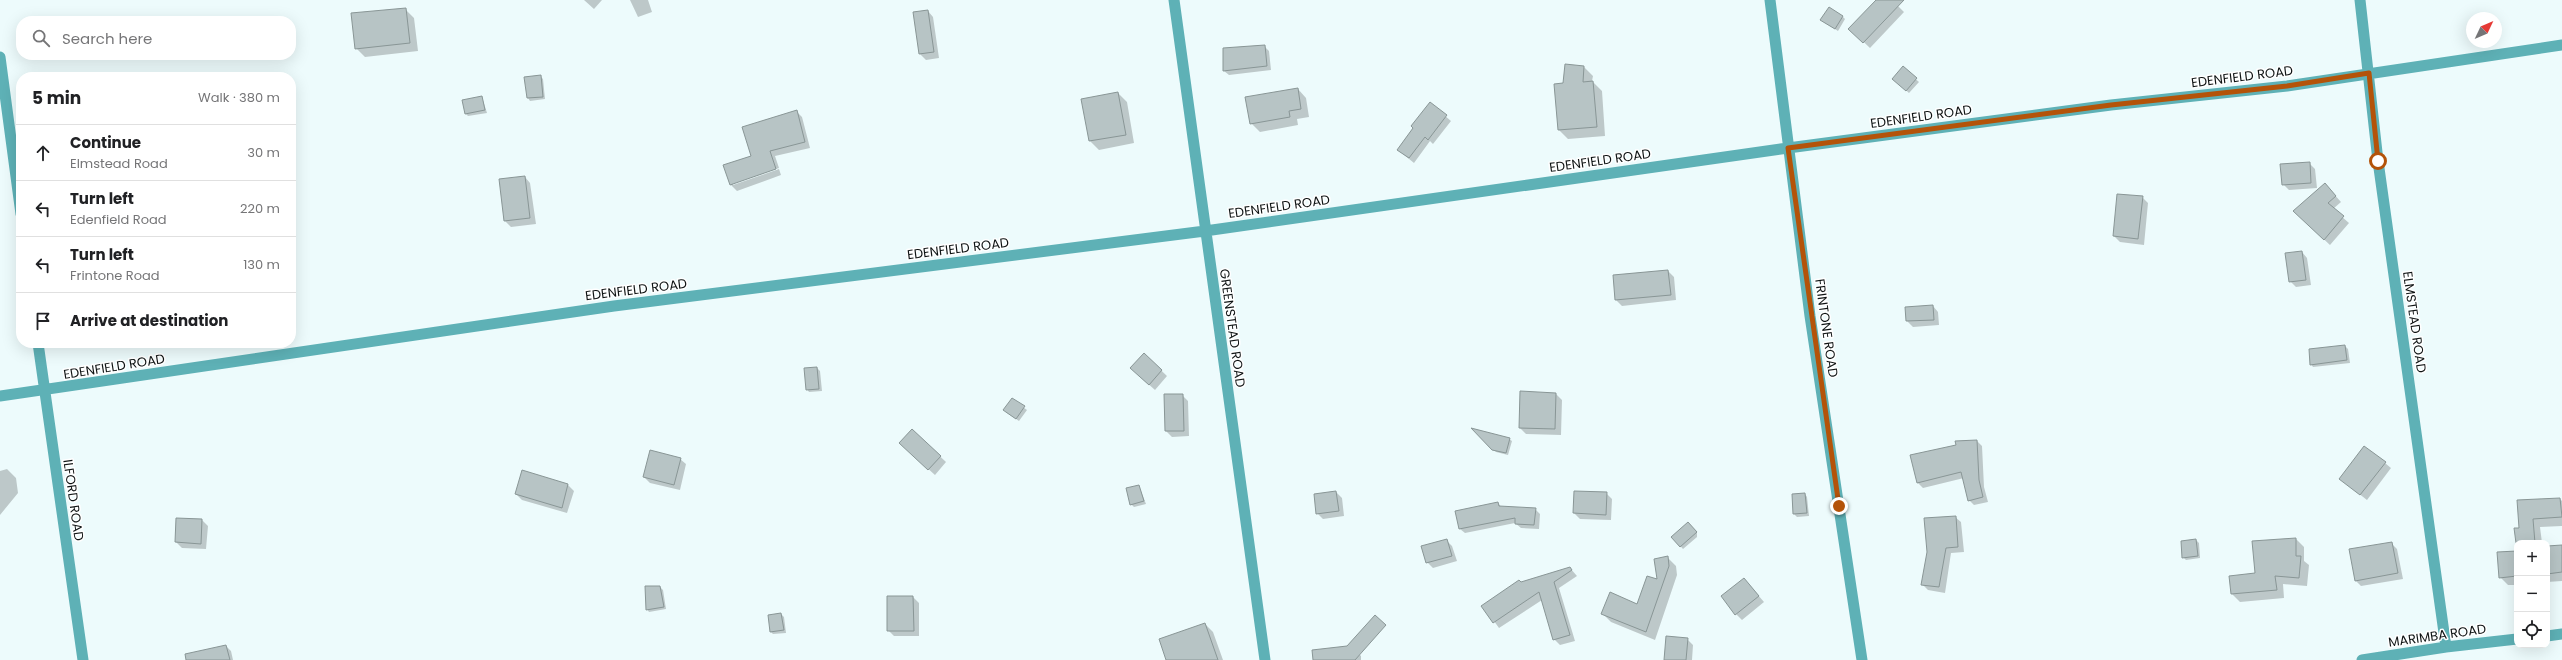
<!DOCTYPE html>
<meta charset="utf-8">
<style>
body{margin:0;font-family:Poppins,sans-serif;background:#f6f6f6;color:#202124}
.controls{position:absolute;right:12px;bottom:12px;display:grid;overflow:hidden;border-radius:8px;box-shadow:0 4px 16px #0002}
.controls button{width:36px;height:36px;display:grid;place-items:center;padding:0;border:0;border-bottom:1px solid #e0e0e0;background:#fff;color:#202124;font:20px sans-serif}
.compass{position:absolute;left:2466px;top:12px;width:36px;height:36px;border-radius:50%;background:#fff;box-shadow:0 4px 16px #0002;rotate:46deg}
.stop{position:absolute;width:12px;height:12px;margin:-9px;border:3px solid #b45309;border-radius:50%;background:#fff}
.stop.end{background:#b45309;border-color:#fff;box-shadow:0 1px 4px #0008}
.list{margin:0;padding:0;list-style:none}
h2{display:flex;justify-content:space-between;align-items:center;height:52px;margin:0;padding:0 16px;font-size:17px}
h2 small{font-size:13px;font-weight:400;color:#757577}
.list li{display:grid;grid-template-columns:26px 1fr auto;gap:12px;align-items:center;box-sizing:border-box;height:56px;padding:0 16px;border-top:1px solid #e0e0e0}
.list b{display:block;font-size:15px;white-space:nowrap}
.list p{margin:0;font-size:13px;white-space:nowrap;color:#757577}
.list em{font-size:13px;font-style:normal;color:#757577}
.icon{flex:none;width:22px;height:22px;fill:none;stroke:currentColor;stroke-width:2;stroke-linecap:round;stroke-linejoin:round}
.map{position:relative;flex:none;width:2562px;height:660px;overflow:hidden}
.search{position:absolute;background:#fff;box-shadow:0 4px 16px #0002;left:16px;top:16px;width:280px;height:44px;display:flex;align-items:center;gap:10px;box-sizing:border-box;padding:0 14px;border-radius:16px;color:#757577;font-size:15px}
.panel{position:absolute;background:#fff;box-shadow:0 4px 16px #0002;left:16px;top:72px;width:280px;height:276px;border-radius:16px}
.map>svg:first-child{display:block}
.shadow{fill:#0003}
.building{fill:#b7c4c5;stroke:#899696}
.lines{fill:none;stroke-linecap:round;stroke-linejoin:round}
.minor{stroke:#5eb1b6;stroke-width:11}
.route{stroke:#b45309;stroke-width:5}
.labels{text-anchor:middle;stroke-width:3;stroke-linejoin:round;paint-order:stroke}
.street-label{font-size:13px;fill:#0e1313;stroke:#fff}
</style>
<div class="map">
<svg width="2562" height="660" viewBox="0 0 2562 660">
<rect width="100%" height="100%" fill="#edfbfc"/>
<path class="shadow" d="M584,0H602L594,9Z
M630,0H648L652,12L638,17Z
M1877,0H1892L1904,12L1870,48L1850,29Z
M405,9L414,18L418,51L365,57L356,48Z
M928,11L933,17L939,58L926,60L920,54Z
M1843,17L1845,19L1838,31L1824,22Z
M1264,46L1269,51L1271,70L1229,75L1224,71Z
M1584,67L1593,76L1592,81L1602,91L1605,136L1568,139L1559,130L1564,84Z
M1903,68L1919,82L1909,93L1893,79Z
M540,76L543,79L545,99L530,101L528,98Z
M1298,89L1306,98L1309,117L1297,119L1298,125L1260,132L1251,123Z
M1118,93L1127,102L1134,143L1099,150L1090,141Z
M482,97L487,113L468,116L466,114Z
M1430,103L1451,121L1433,144L1430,141L1414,163L1398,150Z
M796,111L802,117L810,148L775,156L779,168L733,183V185L779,169L781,175L737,191L731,185L724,166L752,156Z
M2309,163L2315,169L2317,188L2289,190L2283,184Z
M525,177L530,183L536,224L511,227L505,221Z
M2333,193L2341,202L2333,209L2349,223L2330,245L2300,217Z
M2142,197L2148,203L2144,245L2120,242L2114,236Z
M2302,252L2307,258L2311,285L2296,287L2290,281Z
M1668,271L1674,277L1676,300L1622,306L1616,300Z
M1933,306L1938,312L1939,325L1913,327L1907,321L1906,308Z
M2345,346L2348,349L2350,363L2313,367L2311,364Z
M1144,354L1167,376L1155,390L1137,374Z
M817,368L820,371L822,391L809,392L807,389Z
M1556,394L1562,400L1561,435L1526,434L1520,428Z
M1182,395L1188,401L1189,436L1172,437L1166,431Z
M1012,399L1027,410L1019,421L1007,413Z
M912,430L946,462L935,475L906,449Z
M1475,430L1509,439L1512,441L1508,455L1496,452Z
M1977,441L1982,446L1984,487L1988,502L1974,505L1969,500L1964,478L1923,488L1917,482Z
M680,459L686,464L680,490L650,483L644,477Z
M2385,463L2391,468L2367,500L2340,479Z
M7,469L16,478L18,493L0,515V471Z
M523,472L568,485L574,491L567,513L522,500L516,494Z
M1139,486L1146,504L1134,507L1131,504Z
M1336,492L1342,498L1344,516L1323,519L1317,513Z
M1606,493L1612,499L1611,520L1580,519L1574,513Z
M1805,494L1807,497L1809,516L1797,517L1794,514L1793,495Z
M2560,499L2562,501V526L2540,527L2542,543H2517V547L2516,529H2520Z
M1498,503L1502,508L1535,509L1540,514L1539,529L1521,528L1515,523L1465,533L1460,529Z
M1955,517L1961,522L1964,552L1951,553L1945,593L1928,590L1922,584Z
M202,520L208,526L206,549L182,548L176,542Z
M1688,523L1697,532V537L1683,549L1672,537Z
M2296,539L2304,547V561L2309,565L2307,586L2283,584L2284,598L2240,602L2232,594Z
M1446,540L1452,546L1457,561L1433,568L1427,562Z
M2196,540L2199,543L2200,558L2186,560L2183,557Z
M2391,543L2397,549L2403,579L2361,586L2356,581Z
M2562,546V581L2547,582V547Z
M2517,552V589V585H2508L2500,577Z
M1667,557L1676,566L1677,575L1655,640L1611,622L1603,614L1638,605L1659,581Z
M1570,568L1577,576L1559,588L1575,641L1560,645L1554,639L1542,600L1499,628L1483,606L1521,583Z
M1746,581L1764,602L1742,620L1736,614Z
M660,587L663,590L666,609L649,612L647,609Z
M913,597L919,603V636H894L888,630Z
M781,614L784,617L786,633L773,634L770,631Z
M1205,624L1213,632L1223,660H1168Z
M1687,639L1693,645L1692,660H1665Z
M226,646L231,651L233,660H197Z
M1352,647L1361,656V660H1339Z"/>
<path class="building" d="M1876,0H1904L1863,43L1848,29Z
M1829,7L1843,16L1835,29L1820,20Z
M406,8L410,43L355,49L351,13Z
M928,10L934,52L919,54L913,12Z
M1265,45L1267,66L1223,71V48Z
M1565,64L1584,66L1583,82L1593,81L1597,127L1558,130L1554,84L1563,83Z
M1903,66L1917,78L1906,91L1892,79Z
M541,75L543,97L527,98L524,77Z
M1298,88L1301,109L1289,111L1290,117L1250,124L1245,97Z
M1118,92L1126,135L1089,141L1081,99Z
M482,96L485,110L465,114L462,100Z
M1430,102L1447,115L1428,140L1425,137L1409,158L1397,150L1413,128L1411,126Z
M797,110L805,142L770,151L776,169L730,185L723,165L751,156L742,127Z
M2310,162L2311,183L2282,185L2280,164Z
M525,176L530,218L504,221L499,179Z
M2325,183L2336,196L2328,203L2344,216L2324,240L2293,211Z
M2117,194L2143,196L2138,239L2113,236Z
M2302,251L2306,280L2289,282L2285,253Z
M1668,270L1671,295L1615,300L1613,275Z
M1933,305L1934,320L1906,321L1905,307Z
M2345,345L2347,360L2310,365L2309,349Z
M1144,353L1162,370L1149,385L1130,368Z
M817,367L819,389L806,390L804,368Z
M1520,391L1556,393L1555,429L1519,428Z
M1164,394H1183L1184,431H1165Z
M1012,398L1025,406L1016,419L1003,410Z
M1471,428L1510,438L1506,453L1492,450Z
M912,429L941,456L928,470L899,443Z
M1977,440L1979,480L1983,497L1968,501L1961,472L1917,483L1910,455L1956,445L1955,441Z
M2364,446L2386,462L2360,495L2339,479Z
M650,450L681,458L674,485L643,477Z
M522,470L568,484L562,508L515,494Z
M1139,485L1144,501L1130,505L1126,488Z
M1336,491L1339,511L1316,514L1314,494Z
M1574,491L1607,492L1606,515L1573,513Z
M1805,493L1807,513L1793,514L1792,494Z
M2560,498L2562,517L2533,519L2535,543H2516L2514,528H2519L2517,500Z
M1498,502L1499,506L1536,508L1534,525L1515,524V518L1459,529L1455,511Z
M1956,516L1958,547L1946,548L1939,587L1921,585L1927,552L1924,518Z
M176,518L202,519L201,544L175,542Z
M1688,522L1697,532L1680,547L1671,537Z
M2296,538V556H2301L2299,578L2275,576L2277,590L2231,594L2229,576L2255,573L2252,541Z
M1447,539L1452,556L1426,563L1421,546Z
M2196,539L2198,556L2182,558L2181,541Z
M2392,542L2398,573L2355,581L2349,549Z
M2562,545V572L2547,574V546Z
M2517,551V576L2499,578L2497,552Z
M1668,556L1669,566L1646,632L1601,614L1610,592L1637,604L1647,576L1657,579L1654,559Z
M1570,567L1572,570L1554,582L1570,635L1553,640L1539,592L1493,623L1481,606L1519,580L1521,582Z
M1744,578L1759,596L1735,615L1721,596Z
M645,586H660L664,607L646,610Z
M887,596H913L914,631H887Z
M781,613L784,630L770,632L768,615Z
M1375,615L1386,625L1355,660H1313L1312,650L1347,646Z
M1205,623L1218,660H1166L1159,639Z
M1666,636L1688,638L1686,660H1664Z
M226,645L230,660H186L185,654Z"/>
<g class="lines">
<path class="minor" d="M1174,0L1265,660
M1770,0L1810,316L1862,660
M2360,0L2378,161L2446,647
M0,57L21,214
M38,343L83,660
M0,396L614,306L1205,231L1788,148L2111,105L2287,86L2562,45
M2547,636L2562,634
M2362,660L2446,647L2517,639"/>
</g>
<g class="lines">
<path class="route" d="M1839,506L1788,148L2111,105L2287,86L2369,73L2378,161"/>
</g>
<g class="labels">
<g class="street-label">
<text transform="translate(2242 76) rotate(-7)" y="5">EDENFIELD ROAD</text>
<text transform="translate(1921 116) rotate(-8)" y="5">EDENFIELD ROAD</text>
<text transform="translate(1600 160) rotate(-8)" y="5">EDENFIELD ROAD</text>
<text transform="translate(1279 206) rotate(-8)" y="5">EDENFIELD ROAD</text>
<text transform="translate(958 248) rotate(-7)" y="5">EDENFIELD ROAD</text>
<text transform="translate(636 289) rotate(-7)" y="5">EDENFIELD ROAD</text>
<text transform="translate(2415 322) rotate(82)" y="5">ELMSTEAD ROAD</text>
<text transform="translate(1233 328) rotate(82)" y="5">GREENSTEAD ROAD</text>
<text transform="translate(1827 328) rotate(82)" y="5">FRINTONE ROAD</text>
<text transform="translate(114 366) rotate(-9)" y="5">EDENFIELD ROAD</text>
<text transform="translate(74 500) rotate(82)" y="5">ILFORD ROAD</text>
<text transform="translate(2437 635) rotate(-8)" y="5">MARIMBA ROAD</text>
</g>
</g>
</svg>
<div class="controls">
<button>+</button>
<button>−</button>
<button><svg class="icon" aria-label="locate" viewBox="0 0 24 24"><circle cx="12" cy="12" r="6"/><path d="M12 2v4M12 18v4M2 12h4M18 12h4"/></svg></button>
</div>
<svg class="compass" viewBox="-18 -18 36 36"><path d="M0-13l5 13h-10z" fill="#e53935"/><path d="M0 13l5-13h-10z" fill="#757577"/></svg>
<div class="stop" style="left:2378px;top:161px"></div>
<div class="stop end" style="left:1839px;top:506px"></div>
<div class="search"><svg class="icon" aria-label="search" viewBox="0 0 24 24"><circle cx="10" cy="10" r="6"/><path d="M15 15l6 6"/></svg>Search here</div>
<section class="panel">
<h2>5 min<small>Walk · 380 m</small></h2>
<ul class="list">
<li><svg class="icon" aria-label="ahead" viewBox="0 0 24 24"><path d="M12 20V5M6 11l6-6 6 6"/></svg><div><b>Continue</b><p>Elmstead Road</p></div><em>30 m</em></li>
<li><svg class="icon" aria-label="left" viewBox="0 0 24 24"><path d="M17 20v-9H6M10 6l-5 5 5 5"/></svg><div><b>Turn left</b><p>Edenfield Road</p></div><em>220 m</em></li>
<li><svg class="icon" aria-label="left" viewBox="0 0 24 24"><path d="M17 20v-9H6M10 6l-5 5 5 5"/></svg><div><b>Turn left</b><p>Frintone Road</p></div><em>130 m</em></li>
<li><svg class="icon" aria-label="arrive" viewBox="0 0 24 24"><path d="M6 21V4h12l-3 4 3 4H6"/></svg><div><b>Arrive at destination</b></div></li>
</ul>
</section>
</div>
